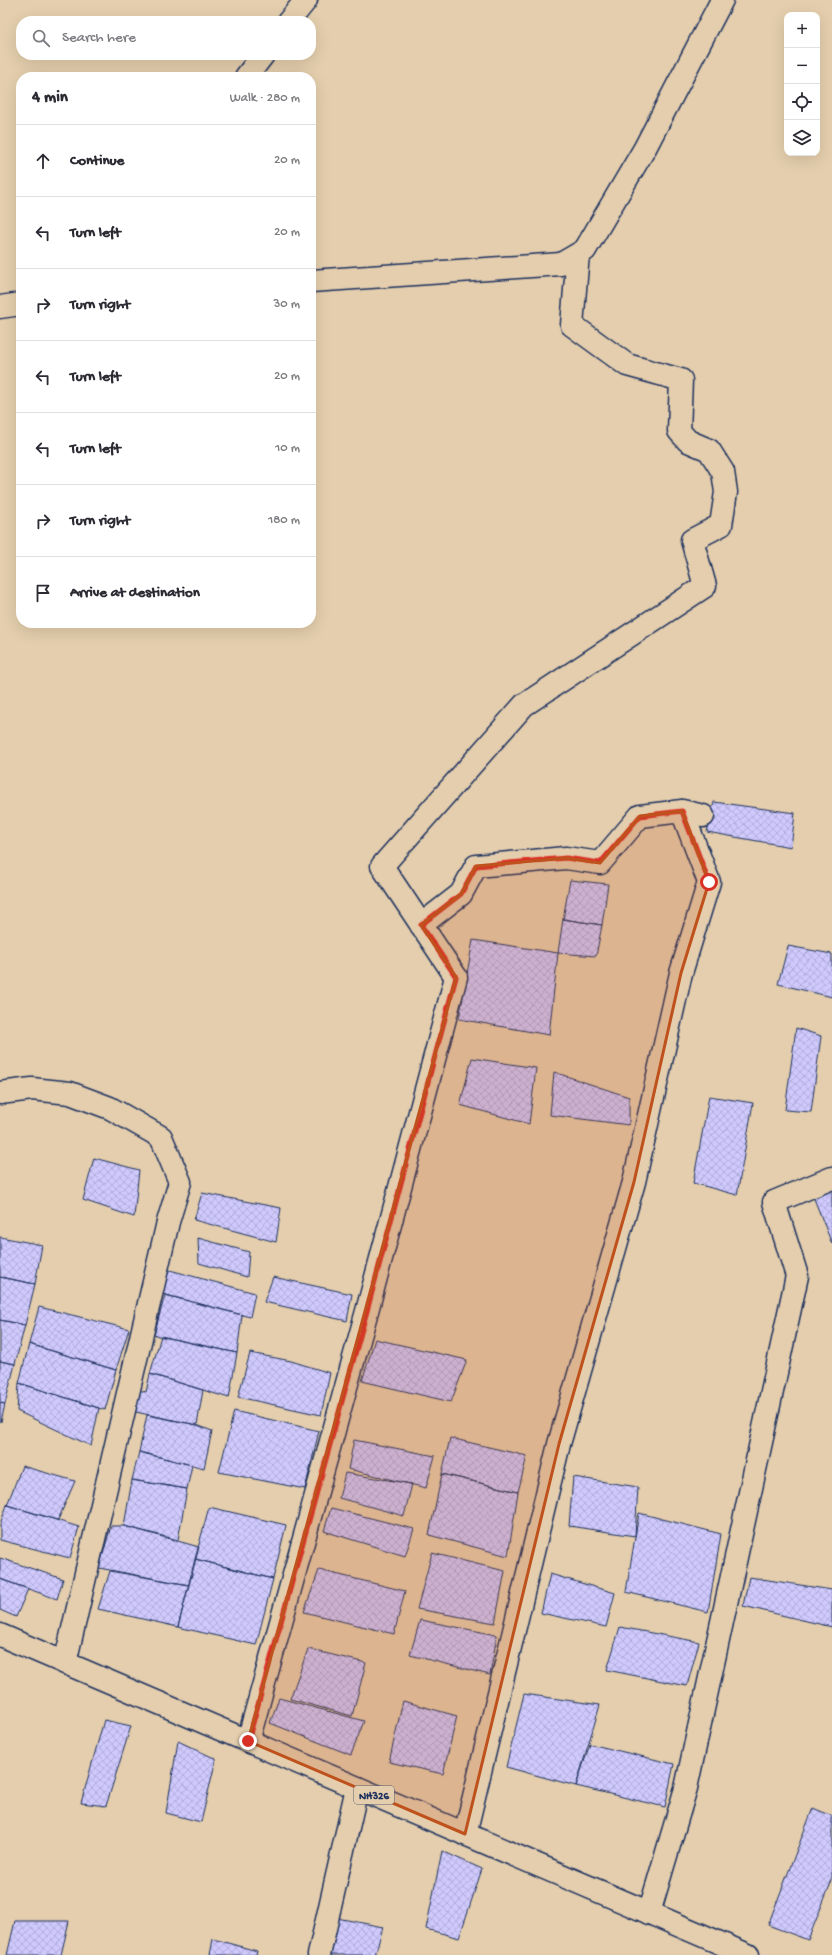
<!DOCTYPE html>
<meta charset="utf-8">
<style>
body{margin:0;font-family:"Gochi Hand",sans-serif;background:#f7f7f7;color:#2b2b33}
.controls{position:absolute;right:12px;top:12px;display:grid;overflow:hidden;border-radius:8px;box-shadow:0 4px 16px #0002}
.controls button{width:36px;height:36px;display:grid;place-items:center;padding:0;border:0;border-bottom:1px solid #e1e1e2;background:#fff;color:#2b2b33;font:20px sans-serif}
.stop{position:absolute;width:12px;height:12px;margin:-9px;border:3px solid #d93025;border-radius:50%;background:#fff}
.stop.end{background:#d93025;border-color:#fff;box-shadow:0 1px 4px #0008}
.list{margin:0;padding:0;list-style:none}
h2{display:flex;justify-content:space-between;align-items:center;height:52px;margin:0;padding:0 16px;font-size:17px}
h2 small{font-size:13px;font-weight:400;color:#7c7c81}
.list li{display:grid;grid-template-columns:26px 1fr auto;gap:12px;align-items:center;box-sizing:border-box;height:72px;padding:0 16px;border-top:1px solid #e1e1e2}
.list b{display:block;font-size:15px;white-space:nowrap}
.list em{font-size:13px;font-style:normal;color:#7c7c81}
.icon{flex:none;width:22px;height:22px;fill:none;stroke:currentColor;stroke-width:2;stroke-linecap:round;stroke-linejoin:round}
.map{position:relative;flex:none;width:832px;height:1955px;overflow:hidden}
.search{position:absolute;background:#fff;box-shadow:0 4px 16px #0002;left:16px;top:16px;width:300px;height:44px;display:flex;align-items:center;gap:10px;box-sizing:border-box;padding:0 14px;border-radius:16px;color:#7c7c81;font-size:15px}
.panel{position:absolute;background:#fff;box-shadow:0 4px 16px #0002;left:16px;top:72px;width:300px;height:556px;border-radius:16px}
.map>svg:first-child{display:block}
.building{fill:url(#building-cross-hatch);stroke:#1b2f5e}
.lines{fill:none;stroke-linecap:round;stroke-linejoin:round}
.street-casing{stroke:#1b2f5e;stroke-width:25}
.secondary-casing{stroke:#1b2f5e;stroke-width:25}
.highway-casing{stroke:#1b2f5e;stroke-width:25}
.street{stroke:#e4cead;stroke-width:22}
.secondary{stroke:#e4cead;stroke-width:22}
.highway{stroke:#e4cead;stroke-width:22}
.route{stroke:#d93025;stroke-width:5}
.marked{fill:#bf511c;fill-opacity:0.2;stroke:#bf511c;stroke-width:3;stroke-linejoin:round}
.labels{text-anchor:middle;stroke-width:3;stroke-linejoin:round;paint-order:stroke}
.shield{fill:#e4cead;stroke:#575f76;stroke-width:1}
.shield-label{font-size:11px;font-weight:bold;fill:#1b2f5e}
</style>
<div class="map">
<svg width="832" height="1955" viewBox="0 0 832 1955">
<defs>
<pattern id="building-cross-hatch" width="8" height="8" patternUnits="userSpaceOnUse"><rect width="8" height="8" fill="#cfc9fc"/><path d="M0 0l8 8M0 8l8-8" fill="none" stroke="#b1adda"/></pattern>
</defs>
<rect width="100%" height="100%" fill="#e4cead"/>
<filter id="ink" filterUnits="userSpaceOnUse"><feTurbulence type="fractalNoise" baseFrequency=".025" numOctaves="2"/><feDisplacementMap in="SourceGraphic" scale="8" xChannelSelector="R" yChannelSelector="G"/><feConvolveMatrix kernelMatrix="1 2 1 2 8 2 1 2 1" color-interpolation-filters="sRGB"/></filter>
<g filter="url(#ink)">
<path class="building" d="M714,802L795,813L791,847L707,832Z
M570,880L608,884L602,925L563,919Z
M563,919L602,925L596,956L558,953Z
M473,940L558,953L549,1035L459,1019Z
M788,946L832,954V997L778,984Z
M796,1028L821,1036L811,1112L785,1110Z
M472,1058L536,1068L529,1124L460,1105Z
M554,1072L629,1097V1125L550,1115Z
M709,1096L753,1103L737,1195L693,1183Z
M94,1158L139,1170L134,1217L83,1200Z
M832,1178V1244L809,1186Z
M202,1193L281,1208L276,1242L194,1220Z
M0,1237L42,1245L35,1284L0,1277Z
M198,1238L249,1252L247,1277L199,1263Z
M166,1269L255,1293L250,1317L159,1293Z
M0,1277L35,1284L25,1325L0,1320Z
M273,1277L352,1294L347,1321L264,1302Z
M165,1295L242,1315L237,1353L154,1335Z
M39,1307L129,1329L116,1370L29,1344Z
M0,1320L25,1325L15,1364L0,1361Z
M161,1336L237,1353L229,1398L150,1374Z
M375,1339L467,1360L451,1402L362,1381Z
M29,1344L116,1370L105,1410L19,1383Z
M250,1353L291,1361L330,1373L321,1415L238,1397Z
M0,1361L15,1364L5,1404L0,1403Z
M150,1374L203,1390L197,1425L131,1411L138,1390L146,1392Z
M19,1383L99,1408L91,1446L17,1411Z
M0,1403L5,1404L1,1422L0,1421Z
M234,1411L319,1431L305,1489L219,1472Z
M147,1415L197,1425L212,1431L204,1468L139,1452Z
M450,1438L527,1456L518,1492L442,1474Z
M354,1440L435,1456L426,1488L348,1469Z
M139,1452L192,1465L187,1489L132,1480Z
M22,1466L75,1481L58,1520L7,1505Z
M345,1473L412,1484L404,1516L339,1498Z
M442,1474L518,1492L508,1556L429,1535Z
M573,1477L638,1487L635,1536L569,1526Z
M132,1480L187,1489L178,1540L124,1526Z
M7,1505L79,1527L70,1558L0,1540V1524Z
M209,1507L286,1525L273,1579L195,1559Z
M331,1508L414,1529L405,1556L324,1531Z
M639,1513L721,1534L708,1612L626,1592Z
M111,1526H124L199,1547L189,1585L99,1568Z
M432,1553L505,1571L495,1623L417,1609Z
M0,1558L63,1579L57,1599L0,1579Z
M195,1559L273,1579L256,1645L178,1627Z
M319,1570L405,1591L394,1634L304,1612Z
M110,1571L189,1585L178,1627L98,1609Z
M550,1574L615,1593L606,1627L541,1613Z
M749,1577L832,1590V1627L743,1606Z
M0,1579L28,1589L16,1617L0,1610Z
M420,1620L497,1635L490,1675L410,1655Z
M620,1627L699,1642L687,1686L607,1670Z
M308,1649L366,1663L352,1716L290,1699Z
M524,1694L600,1705L576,1786L506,1767Z
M279,1698L364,1721L351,1755L270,1723Z
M403,1701L457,1716L443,1774L389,1762Z
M104,1720L131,1726L106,1806L81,1803Z
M178,1741L216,1759L201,1822L166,1813Z
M590,1744L674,1764L665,1807L576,1786Z
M813,1808L832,1816V1880L808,1940L768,1925Z
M442,1851L482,1869L459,1938L426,1929Z
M337,1918L383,1927L375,1955H329Z
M15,1921H69L61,1955H7Z
M213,1939L257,1951L256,1955H210Z"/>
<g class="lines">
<defs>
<path id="street" d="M311,281L561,264L585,250L645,148L722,0
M421,925L461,894L476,866L566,858L600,863L640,816L682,811L703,816
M0,1093L32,1089L70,1093L110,1108L161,1137L180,1182L168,1222L65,1663
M248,1741L367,1311L456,977L382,866L524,705L705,586L692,540L721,525L726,492L723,472L709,450L688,441L679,431L681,380L627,365L572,325L578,254
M465,1834L559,1444L634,1182L681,973L709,882L682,811
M649,1913L686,1788L797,1276L774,1202L832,1178
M319,1955L357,1788"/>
<path id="secondary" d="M289,21L306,0
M246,77L263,55
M0,307L21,304"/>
<path id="highway" d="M0,1635L748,1955"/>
</defs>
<use href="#street" class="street-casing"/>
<use href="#secondary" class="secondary-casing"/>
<use href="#highway" class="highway-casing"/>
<use href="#street" class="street"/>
<use href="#secondary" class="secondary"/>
<use href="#highway" class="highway"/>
</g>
</g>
<g class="lines" filter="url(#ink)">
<path class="route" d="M248,1741L367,1311L456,977L421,925L461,894L476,866L566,858L600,863L640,816L682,811L709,882"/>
</g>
<path class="marked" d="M682,811L709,882L681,973L634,1182L559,1444L465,1834L248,1741L456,977L421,925L461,894L476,866L566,858L600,863L640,816Z"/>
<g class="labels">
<rect class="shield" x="354" y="1786" width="40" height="18" rx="3"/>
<g class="shield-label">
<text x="374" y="1799">NH326</text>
</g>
</g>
</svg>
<div class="controls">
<button>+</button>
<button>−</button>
<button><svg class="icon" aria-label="locate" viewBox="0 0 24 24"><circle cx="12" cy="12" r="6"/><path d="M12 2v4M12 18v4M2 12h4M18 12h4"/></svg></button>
<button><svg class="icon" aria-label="layers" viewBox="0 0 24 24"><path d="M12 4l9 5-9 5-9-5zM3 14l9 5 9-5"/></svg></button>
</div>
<div class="stop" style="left:709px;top:882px"></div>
<div class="stop end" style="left:248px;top:1741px"></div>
<div class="search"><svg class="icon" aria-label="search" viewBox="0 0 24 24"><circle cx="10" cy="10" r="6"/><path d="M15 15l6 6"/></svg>Search here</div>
<section class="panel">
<h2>4 min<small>Walk · 280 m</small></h2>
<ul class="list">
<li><svg class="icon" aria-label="ahead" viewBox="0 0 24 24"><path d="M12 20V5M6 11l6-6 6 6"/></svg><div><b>Continue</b></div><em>20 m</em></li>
<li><svg class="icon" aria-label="left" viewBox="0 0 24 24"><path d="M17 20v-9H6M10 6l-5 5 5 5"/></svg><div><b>Turn left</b></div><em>20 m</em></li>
<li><svg class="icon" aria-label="right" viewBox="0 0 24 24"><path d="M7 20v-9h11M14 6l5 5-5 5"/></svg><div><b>Turn right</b></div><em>30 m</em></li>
<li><svg class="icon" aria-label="left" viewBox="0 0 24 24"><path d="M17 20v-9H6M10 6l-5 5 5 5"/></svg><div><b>Turn left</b></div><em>20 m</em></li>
<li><svg class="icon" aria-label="left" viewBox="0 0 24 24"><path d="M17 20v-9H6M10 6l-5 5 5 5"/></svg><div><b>Turn left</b></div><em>10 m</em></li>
<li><svg class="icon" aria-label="right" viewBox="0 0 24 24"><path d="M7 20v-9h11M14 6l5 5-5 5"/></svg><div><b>Turn right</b></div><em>180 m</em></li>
<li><svg class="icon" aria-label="arrive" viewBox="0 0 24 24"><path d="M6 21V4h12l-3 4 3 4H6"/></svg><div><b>Arrive at destination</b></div></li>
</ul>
</section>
</div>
